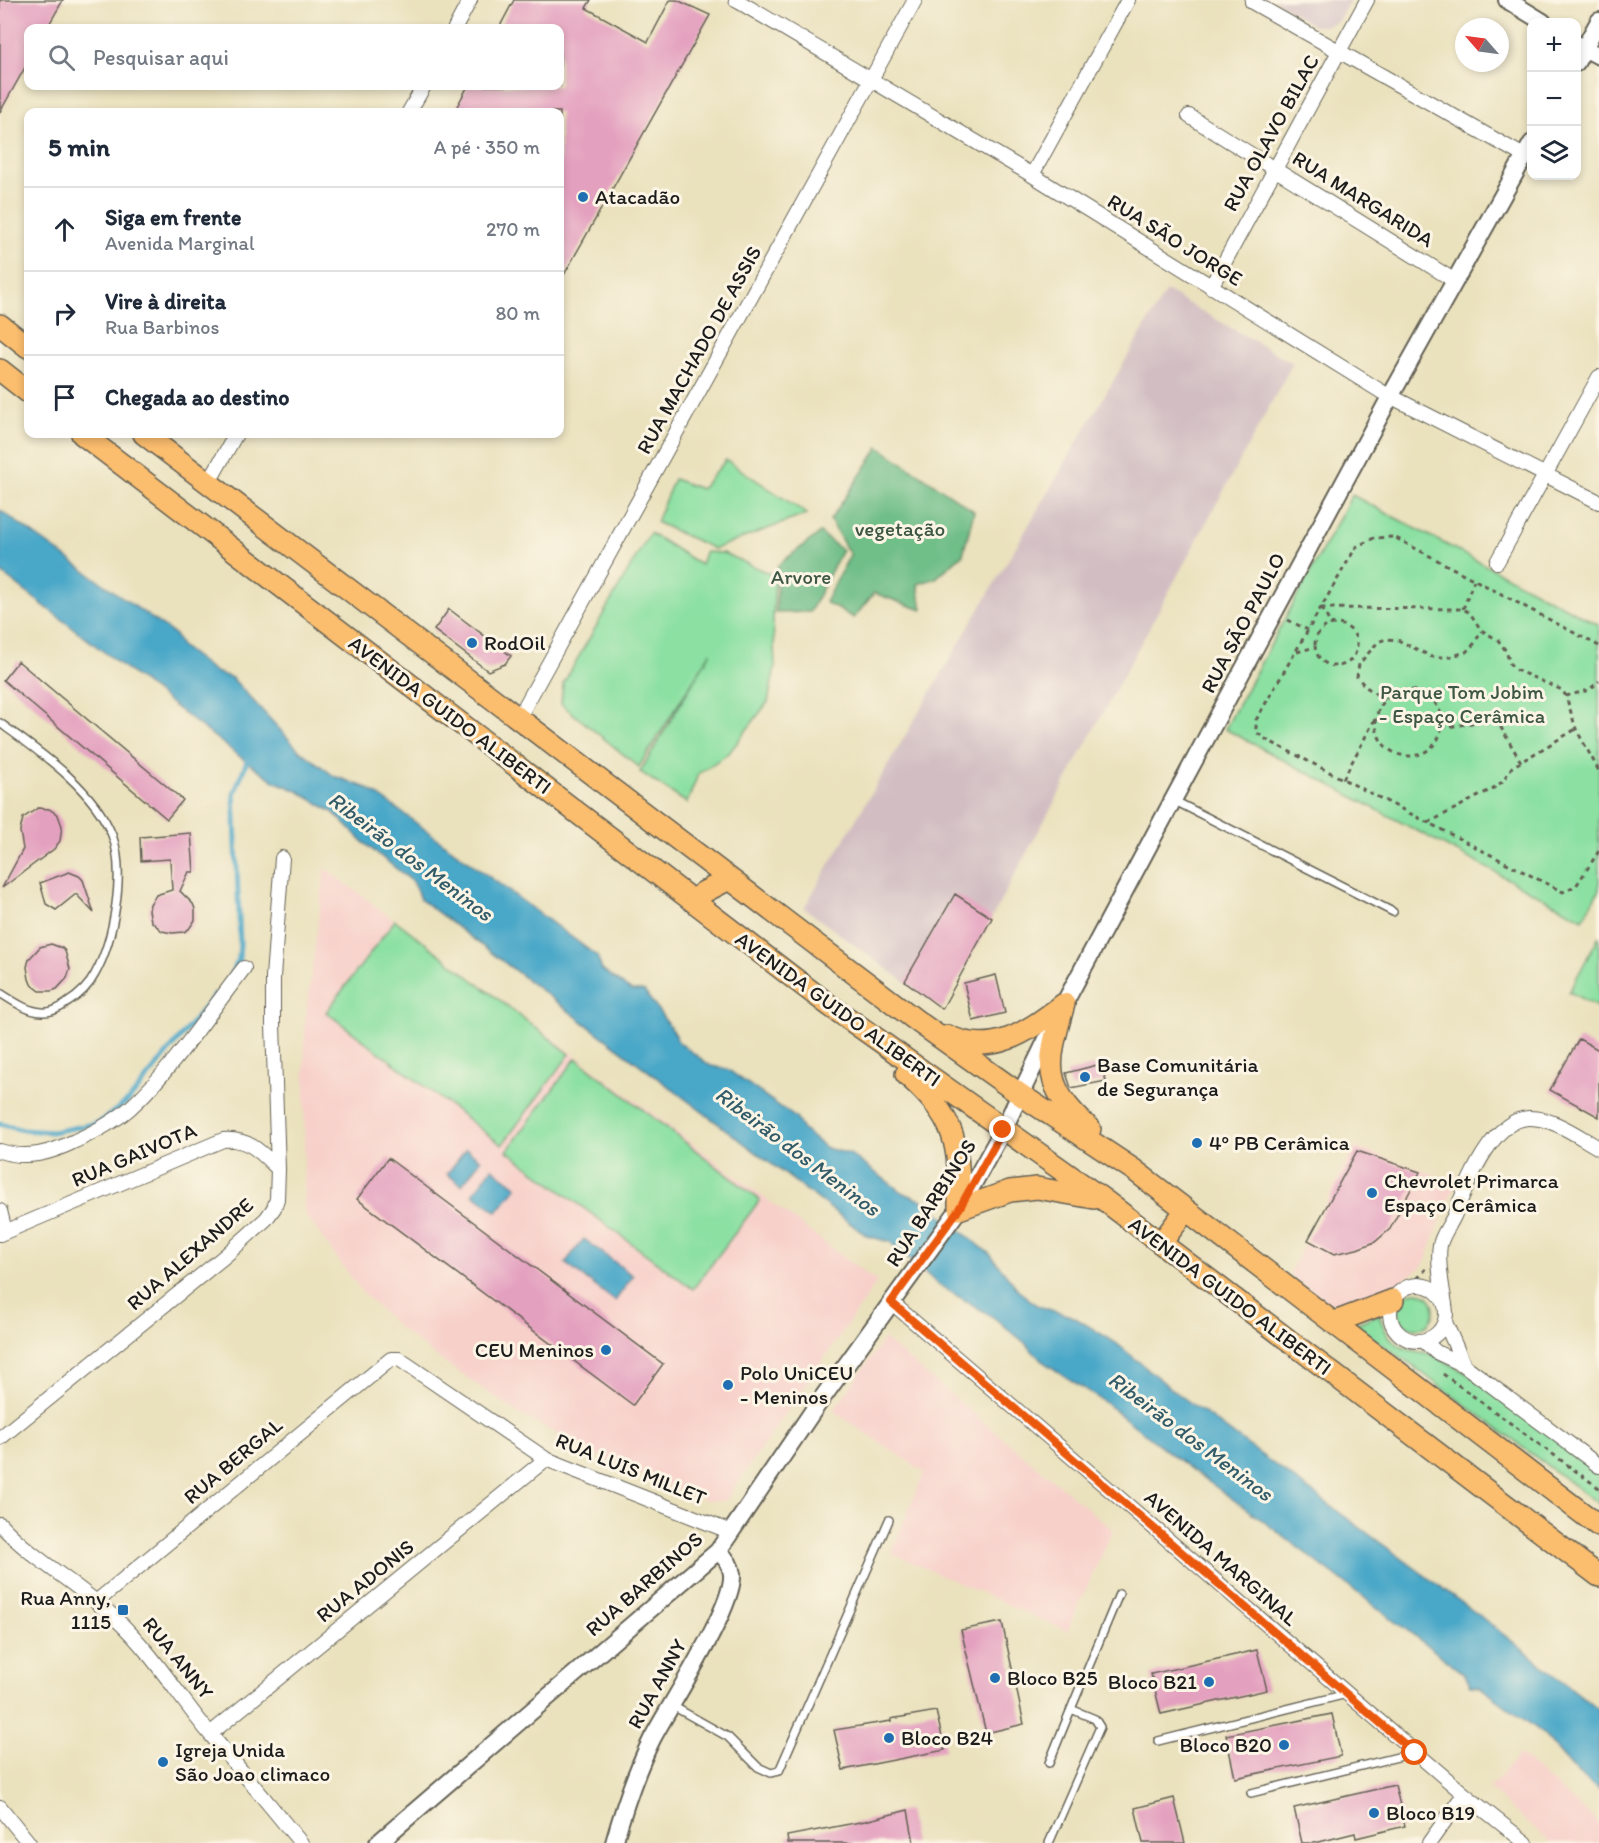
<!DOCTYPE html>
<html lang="pt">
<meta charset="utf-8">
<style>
body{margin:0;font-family:Itim,sans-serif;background:#f2f2f3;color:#1f2937}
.controls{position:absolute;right:18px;top:18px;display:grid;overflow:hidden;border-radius:12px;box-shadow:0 3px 9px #0003}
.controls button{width:54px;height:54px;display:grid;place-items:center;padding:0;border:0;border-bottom:2px solid #e0e1e3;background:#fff;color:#1f2937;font:30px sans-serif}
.compass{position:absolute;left:1455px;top:18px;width:54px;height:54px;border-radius:50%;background:#fff;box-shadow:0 3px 9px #0003;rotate:298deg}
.stop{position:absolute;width:18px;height:18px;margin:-14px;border:4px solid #ea580c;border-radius:50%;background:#fff}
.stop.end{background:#ea580c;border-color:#fff;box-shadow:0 2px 6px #0008}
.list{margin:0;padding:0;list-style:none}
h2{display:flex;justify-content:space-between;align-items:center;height:78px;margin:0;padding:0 24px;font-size:26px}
h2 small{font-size:20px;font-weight:400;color:#747a83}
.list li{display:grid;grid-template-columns:39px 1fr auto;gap:18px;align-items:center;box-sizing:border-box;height:84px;padding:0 24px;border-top:2px solid #e0e1e3}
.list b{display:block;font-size:22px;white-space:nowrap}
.list p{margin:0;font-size:20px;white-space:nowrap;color:#747a83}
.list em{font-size:20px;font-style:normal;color:#747a83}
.icon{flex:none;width:33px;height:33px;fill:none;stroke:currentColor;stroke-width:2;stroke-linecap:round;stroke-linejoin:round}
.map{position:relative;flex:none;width:1599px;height:1843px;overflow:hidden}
.search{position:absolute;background:#fff;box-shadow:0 3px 9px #0003;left:24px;top:24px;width:540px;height:66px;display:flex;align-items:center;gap:15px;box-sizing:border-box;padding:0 21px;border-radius:12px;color:#747a83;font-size:22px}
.panel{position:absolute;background:#fff;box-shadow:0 3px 9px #0003;left:24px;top:108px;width:540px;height:330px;border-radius:12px}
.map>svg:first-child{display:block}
.built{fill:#f7d0ca}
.industrial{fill:#d2bec2}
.green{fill:#8be0a2;stroke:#547e5f;stroke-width:1.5}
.forest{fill:#70be88;stroke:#466d52;stroke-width:1.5}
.water{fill:#4aa7c8;stroke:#336272;stroke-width:1.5}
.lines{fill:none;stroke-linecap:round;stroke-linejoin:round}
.stream{stroke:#4aa7c8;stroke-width:5}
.building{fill:#e4a1bf}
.service-casing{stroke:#646154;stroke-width:10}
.minor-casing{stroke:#646154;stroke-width:16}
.tertiary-casing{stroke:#646154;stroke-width:20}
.primary-casing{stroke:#646154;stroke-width:24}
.path{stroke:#646154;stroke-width:3;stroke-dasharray:4.5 4.5;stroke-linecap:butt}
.service{stroke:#fff;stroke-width:7}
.minor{stroke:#fff;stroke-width:14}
.tertiary{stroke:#fff;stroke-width:16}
.primary{stroke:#fbbd6e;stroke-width:21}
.route{stroke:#ea580c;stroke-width:8}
.poi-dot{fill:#1f6fb2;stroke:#fcf5e5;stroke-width:2}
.labels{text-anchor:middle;stroke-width:6;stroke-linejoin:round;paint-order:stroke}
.street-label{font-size:21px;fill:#1c1c1c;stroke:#fcf5e5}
.poi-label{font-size:21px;fill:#1c1c1c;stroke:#fcf5e5;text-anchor:start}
.park-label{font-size:21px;fill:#3d5744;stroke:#fcf5e5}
.water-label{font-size:22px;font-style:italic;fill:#315b69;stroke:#fcf5e5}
</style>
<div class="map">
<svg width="1599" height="1843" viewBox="0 0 1599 1843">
<rect width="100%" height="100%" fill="#fcf5e5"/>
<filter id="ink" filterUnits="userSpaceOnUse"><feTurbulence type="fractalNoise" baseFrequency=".0167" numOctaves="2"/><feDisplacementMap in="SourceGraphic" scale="12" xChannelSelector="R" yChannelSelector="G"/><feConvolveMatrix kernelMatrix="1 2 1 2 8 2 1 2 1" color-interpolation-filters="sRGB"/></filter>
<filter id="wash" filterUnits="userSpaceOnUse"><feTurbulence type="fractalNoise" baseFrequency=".008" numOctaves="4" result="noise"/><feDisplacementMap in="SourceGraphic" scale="24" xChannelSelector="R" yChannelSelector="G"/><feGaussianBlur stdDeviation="1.35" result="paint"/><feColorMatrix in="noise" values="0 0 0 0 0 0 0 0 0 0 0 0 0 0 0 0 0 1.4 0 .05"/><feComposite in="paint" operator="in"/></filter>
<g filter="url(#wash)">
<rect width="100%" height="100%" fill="#eae1bd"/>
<path class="built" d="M325,868L877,1282L725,1501L705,1500L620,1467L521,1415L439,1359L399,1328L362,1292L304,1213L305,1022Z
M1355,1147L1457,1183L1445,1207L1426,1260L1420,1268L1382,1295L1363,1301L1327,1303L1289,1274Z
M884,1339L1113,1530L1067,1631L891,1553L924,1472L833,1411Z
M1519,1754L1599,1823V1840L1597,1843H1551L1489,1789Z"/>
<path class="industrial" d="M1274,0H1350L1337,22L1324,26H1314Z
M1166,291L1293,363L942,1009L804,908Z"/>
<path class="green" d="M726,460L807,514L714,549L656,522L674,479L701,489Z
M1352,495L1599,625V890L1583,919L1225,729Z
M650,533L701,565L705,552L723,553L775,576L773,620L775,667L768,702L729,753L698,774L687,803L640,772L711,652L639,767L561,704L563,684Z
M395,920L570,1054L502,1145L326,1012Z
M1599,936V1008L1569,992Z
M576,1058L760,1200L693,1289L507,1151Z
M1398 1310a18 18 0 1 1 36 0a18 18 0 1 1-36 0Z
M1379,1314C1384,1331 1391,1345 1410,1350C1417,1352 1425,1352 1432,1355C1493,1383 1546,1430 1599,1470V1504L1398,1355L1353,1325Z"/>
<path class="forest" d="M879,447L974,511L963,554L936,578L918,584L922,610L874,593L854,618L825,602L850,555L830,520Z
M820,533L842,550L810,612L776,613L778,565Z"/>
<path class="water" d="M0,510L175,635L181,646L215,672L232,678L297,748L334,776L367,788L385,800L597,956L602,970L632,991H644L676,1035L677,1041L711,1066L727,1069L796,1118L803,1130L826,1148L850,1154L902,1192L923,1201L990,1254L1020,1292L1038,1306L1074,1317L1116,1343L1173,1390L1480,1616L1599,1710V1790L1577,1773L1541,1732L1480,1687L1470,1686L1462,1672L1259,1518L1185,1465L1100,1399L1042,1361L1024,1342L993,1317L939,1285L890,1242L867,1236L420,899L413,882L364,843L334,813L298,791L276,782L243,759L0,572Z
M466,1149L481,1160L462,1185L447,1174Z
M492,1168L517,1187L497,1212L473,1194Z
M584,1239L633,1276L615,1301L565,1263Z"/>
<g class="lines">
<path class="stream" d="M230,976L239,959L240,943L234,794L249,756
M0,1124L23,1130L52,1132L99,1123L129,1100L215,995"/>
</g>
<g id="blocks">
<path class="building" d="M0,0H63L47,28H28V62L0,112Z
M514,0H591L586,8L648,42L670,0H677L710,15L560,282V112H454L468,86H560V28H499Z
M449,609L511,656L505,664L488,671L434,630Z
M18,661L183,800L167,819L3,680Z
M38,808L49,809L58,815L62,826L60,841L54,849L2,888L23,849L20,831L23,818Z
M191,833L194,872H189L180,891L193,904L195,909V920L189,929L184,932L172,933L162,931L151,921L149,910L150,904L156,895L172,890L170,859L141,861L140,837Z
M69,872L79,876L83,880L94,913L76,894L56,910L46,904L40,883Z
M955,894L992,918L942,1009L905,981Z
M51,944L62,948L65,951L70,969L67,978L57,989L51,991H40L31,984L29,979L27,967L29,959L40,947Z
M996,975L1005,1013L973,1021L964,983Z
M1579,1039L1599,1050V1117L1550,1090Z
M1101,1064L1106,1081L1071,1088L1066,1073Z
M1357,1151L1420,1172L1390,1229L1375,1242L1357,1249L1334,1254L1308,1240Z
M388,1158L663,1364L633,1405L357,1199Z
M1002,1622L1024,1724L986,1733L961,1630Z
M1257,1650L1267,1690L1161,1714L1151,1674Z
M936,1711L945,1750L843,1770L834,1730L891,1721V1719Z
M1332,1714L1341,1756L1235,1778L1226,1735Z
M1395,1785L1405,1826L1356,1838L1355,1833L1315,1843H1302L1294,1808Z
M1174,1798L1185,1843H1143L1135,1808Z
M908,1810L914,1843H788L787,1836L865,1821Z"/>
</g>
</g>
<g filter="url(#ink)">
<use href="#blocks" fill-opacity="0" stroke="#646154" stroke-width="1.5"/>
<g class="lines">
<defs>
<path id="service" d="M0,723C40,752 93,788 112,835C126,871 114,940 95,974C89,986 78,996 67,1003C60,1008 51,1013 42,1012C26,1011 13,1001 0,993
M1173,800L1393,912
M671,1705L728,1737L758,1767L771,1773L779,1771L889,1520
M1158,1741L1347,1694
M1049,1763L1071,1709
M1251,1793L1414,1753
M1049,1843L1100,1727L1095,1719L1071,1709L1119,1594"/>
<path id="minor" d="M736,0L1032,175L1382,392L1599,502
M1252,2L1524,156
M455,28L470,0
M409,112L424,86
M1189,116L1455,281
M1032,175L1128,0
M1211,287L1367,0
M209,482L236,434
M1497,562L1599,377
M518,719L915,0
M0,1151C27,1160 51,1153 75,1141C95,1132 114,1122 130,1108C172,1070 209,1013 244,968
M0,1211L5,1231
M0,1234L223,1140C249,1138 261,1152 278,1169
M1390 1313a28 28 0 1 1 56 0a28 28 0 1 1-56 0Z
M891,1302L1464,1794L1526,1843
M1445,1304C1442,1287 1437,1262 1440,1245C1442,1235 1450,1225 1454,1216C1466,1187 1491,1120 1528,1118C1553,1117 1579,1137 1599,1148
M1445,1322L1464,1365
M1424,1341L1436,1352L1464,1365L1599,1466
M0,1438L225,1256L266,1219L274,1208L277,1199L278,1169L273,1025V977L282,858
M0,1524C34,1561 79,1584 116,1619C153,1653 178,1696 211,1735C241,1770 271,1807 301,1843
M96,1602L391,1359H399L546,1459L731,1532
M210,1734L546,1459
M0,1807L29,1843
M1429,1843L1464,1794"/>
<path id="tertiary" d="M1507,0L1543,22
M1576,44L1599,56
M1576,63L1599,21
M378,1843L718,1551L815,1408L959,1209L1003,1130L1064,1004L1173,800L1390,397L1532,143
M614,1843C624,1807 635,1773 652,1739C669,1706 735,1606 732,1574C731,1565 725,1557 718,1551"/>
<path id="primary" d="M0,325L28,347
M0,370L28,392
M82,434L829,1005L1104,1200L1599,1576
M144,434L917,1021L1021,1095L1134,1170L1599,1526
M693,901L704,892L729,879
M1064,1004C1048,1063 1039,1083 1090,1129
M948,1036C994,1058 1029,1030 1064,1004
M906,1074C958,1121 959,1142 959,1209L1010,1191L1037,1188L1094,1198
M1161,1243L1186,1210
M1335,1322L1393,1300"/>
</defs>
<use href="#service" class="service-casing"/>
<use href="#minor" class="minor-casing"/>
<use href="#tertiary" class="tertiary-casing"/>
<use href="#primary" class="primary-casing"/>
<path class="path" d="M1321,608L1463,609L1470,613L1481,630L1498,640L1506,651L1510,664L1516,670L1562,690L1566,696L1576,729L1599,771
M1322,608L1331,625
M1463,609L1474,580
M1288,620L1308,630
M1315 645a21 21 0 1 1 42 0a21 21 0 1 1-42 0Z
M1599,646L1394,537L1374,538L1356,547L1256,720V732L1267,740L1563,892L1576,886L1599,851
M1297,652L1315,647
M1376 723a33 33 0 1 1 66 0a33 33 0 1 1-66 0Z
M1566,696L1589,690L1599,681
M1385,700L1366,687L1357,677L1359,664L1378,642L1386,639L1398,640L1432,657H1449L1466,652L1475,643L1481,631
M1496,719L1521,762
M1442,728L1496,719L1504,713
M1343,779L1376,717
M1428,823L1492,789L1502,782L1512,767L1576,729
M1411,1285L1426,1269
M1387,1321C1391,1333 1398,1341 1410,1345
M1443,1374L1599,1488"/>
<use href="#service" class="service"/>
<use href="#minor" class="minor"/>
<use href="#tertiary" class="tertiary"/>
<use href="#primary" class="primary"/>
</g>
</g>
<g class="lines" filter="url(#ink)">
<path class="route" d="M1003,1130L959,1209L891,1302L1415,1753"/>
</g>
<g class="poi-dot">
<circle cx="583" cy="197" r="6"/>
<circle cx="472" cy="643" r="6"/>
<circle cx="1085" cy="1077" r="6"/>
<circle cx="1197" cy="1143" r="6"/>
<circle cx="1372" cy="1193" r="6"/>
<circle cx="606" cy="1350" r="6"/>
<circle cx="728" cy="1385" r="6"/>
<rect x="117" y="1604" width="12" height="12" rx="3"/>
<circle cx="995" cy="1678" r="6"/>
<circle cx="1209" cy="1682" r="6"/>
<circle cx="889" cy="1738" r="6"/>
<circle cx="1284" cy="1745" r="6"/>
<circle cx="163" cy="1762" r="6"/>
<circle cx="1374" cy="1813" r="6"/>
</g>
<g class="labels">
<g class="street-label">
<text transform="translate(1271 133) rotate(-61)" y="7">RUA OLAVO BILAC</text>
<text transform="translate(1363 199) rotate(32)" y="7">RUA MARGARIDA</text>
<text transform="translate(1175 240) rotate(32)" y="7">RUA SÃO JORGE</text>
<text transform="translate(699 350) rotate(-61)" y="7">RUA MACHADO DE ASSIS</text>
<text transform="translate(1243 623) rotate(-62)" y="7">RUA SÃO PAULO</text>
<text transform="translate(450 715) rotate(37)" y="7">AVENIDA GUIDO ALIBERTI</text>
<text transform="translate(838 1009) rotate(36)" y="7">AVENIDA GUIDO ALIBERTI</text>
<text transform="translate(134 1155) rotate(-23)" y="7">RUA GAIVOTA</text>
<text transform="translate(931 1203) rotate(-57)" y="7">RUA BARBINOS</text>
<text transform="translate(190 1254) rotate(-41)" y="7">RUA ALEXANDRE</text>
<text transform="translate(1230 1296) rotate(37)" y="7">AVENIDA GUIDO ALIBERTI</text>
<text transform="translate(233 1461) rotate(-40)" y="7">RUA BERGAL</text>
<text transform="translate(631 1469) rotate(22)" y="7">RUA LUIS MILLET</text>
<text transform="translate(1221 1558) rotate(41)" y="7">AVENIDA MARGINAL</text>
<text transform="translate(365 1581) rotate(-39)" y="7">RUA ADONIS</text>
<text transform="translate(644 1584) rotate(-41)" y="7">RUA BARBINOS</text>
<text transform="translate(178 1658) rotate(51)" y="7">RUA ANNY</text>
<text transform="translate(657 1684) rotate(-61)" y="7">RUA ANNY</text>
</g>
<g class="poi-label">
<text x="595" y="204">Atacadão</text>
<text x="484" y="650">RodOil</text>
<text x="1097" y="1072">Base Comunitária<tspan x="1097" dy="24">de Segurança</tspan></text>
<text x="1209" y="1150">4º PB Cerâmica</text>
<text x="1384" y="1188">Chevrolet Primarca<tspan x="1384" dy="24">Espaço Cerâmica</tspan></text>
<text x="594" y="1357" text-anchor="end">CEU Meninos</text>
<text x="740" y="1380">Polo UniCEU<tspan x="740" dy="24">- Meninos</tspan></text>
<text x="111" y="1605" text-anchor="end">Rua Anny,<tspan x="111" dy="24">1115</tspan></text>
<text x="1007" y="1685">Bloco B25</text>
<text x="1197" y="1689" text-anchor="end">Bloco B21</text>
<text x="901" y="1745">Bloco B24</text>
<text x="1272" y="1752" text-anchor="end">Bloco B20</text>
<text x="175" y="1757">Igreja Unida<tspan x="175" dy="24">São Joao climaco</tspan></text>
<text x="1386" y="1820">Bloco B19</text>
</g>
<g class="park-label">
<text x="900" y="536">vegetação</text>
<text x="801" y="584">Arvore</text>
<text x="1462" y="699">Parque Tom Jobim<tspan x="1462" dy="24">- Espaço Cerâmica</tspan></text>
</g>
<g class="water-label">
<text transform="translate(411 856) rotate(37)" y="8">Ribeirão dos Meninos</text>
<text transform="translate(798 1151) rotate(37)" y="8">Ribeirão dos Meninos</text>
<text transform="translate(1191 1436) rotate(37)" y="8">Ribeirão dos Meninos</text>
</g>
</g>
</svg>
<div class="controls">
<button>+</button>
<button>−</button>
<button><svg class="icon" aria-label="layers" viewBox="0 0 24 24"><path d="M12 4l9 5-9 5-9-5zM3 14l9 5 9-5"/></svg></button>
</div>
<svg class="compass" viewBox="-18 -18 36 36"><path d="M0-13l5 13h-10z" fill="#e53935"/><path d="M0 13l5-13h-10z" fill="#747a83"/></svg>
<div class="stop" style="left:1415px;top:1753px"></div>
<div class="stop end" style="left:1003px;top:1130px"></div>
<div class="search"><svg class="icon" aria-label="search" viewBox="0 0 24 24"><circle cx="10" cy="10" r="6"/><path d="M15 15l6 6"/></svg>Pesquisar aqui</div>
<section class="panel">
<h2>5 min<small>A pé · 350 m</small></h2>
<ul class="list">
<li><svg class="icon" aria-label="ahead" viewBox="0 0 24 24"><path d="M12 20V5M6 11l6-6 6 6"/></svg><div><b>Siga em frente</b><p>Avenida Marginal</p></div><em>270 m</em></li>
<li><svg class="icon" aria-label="right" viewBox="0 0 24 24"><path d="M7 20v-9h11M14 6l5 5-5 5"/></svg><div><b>Vire à direita</b><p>Rua Barbinos</p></div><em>80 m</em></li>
<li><svg class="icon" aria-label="arrive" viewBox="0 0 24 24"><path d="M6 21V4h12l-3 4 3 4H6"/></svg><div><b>Chegada ao destino</b></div></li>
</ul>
</section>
</div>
